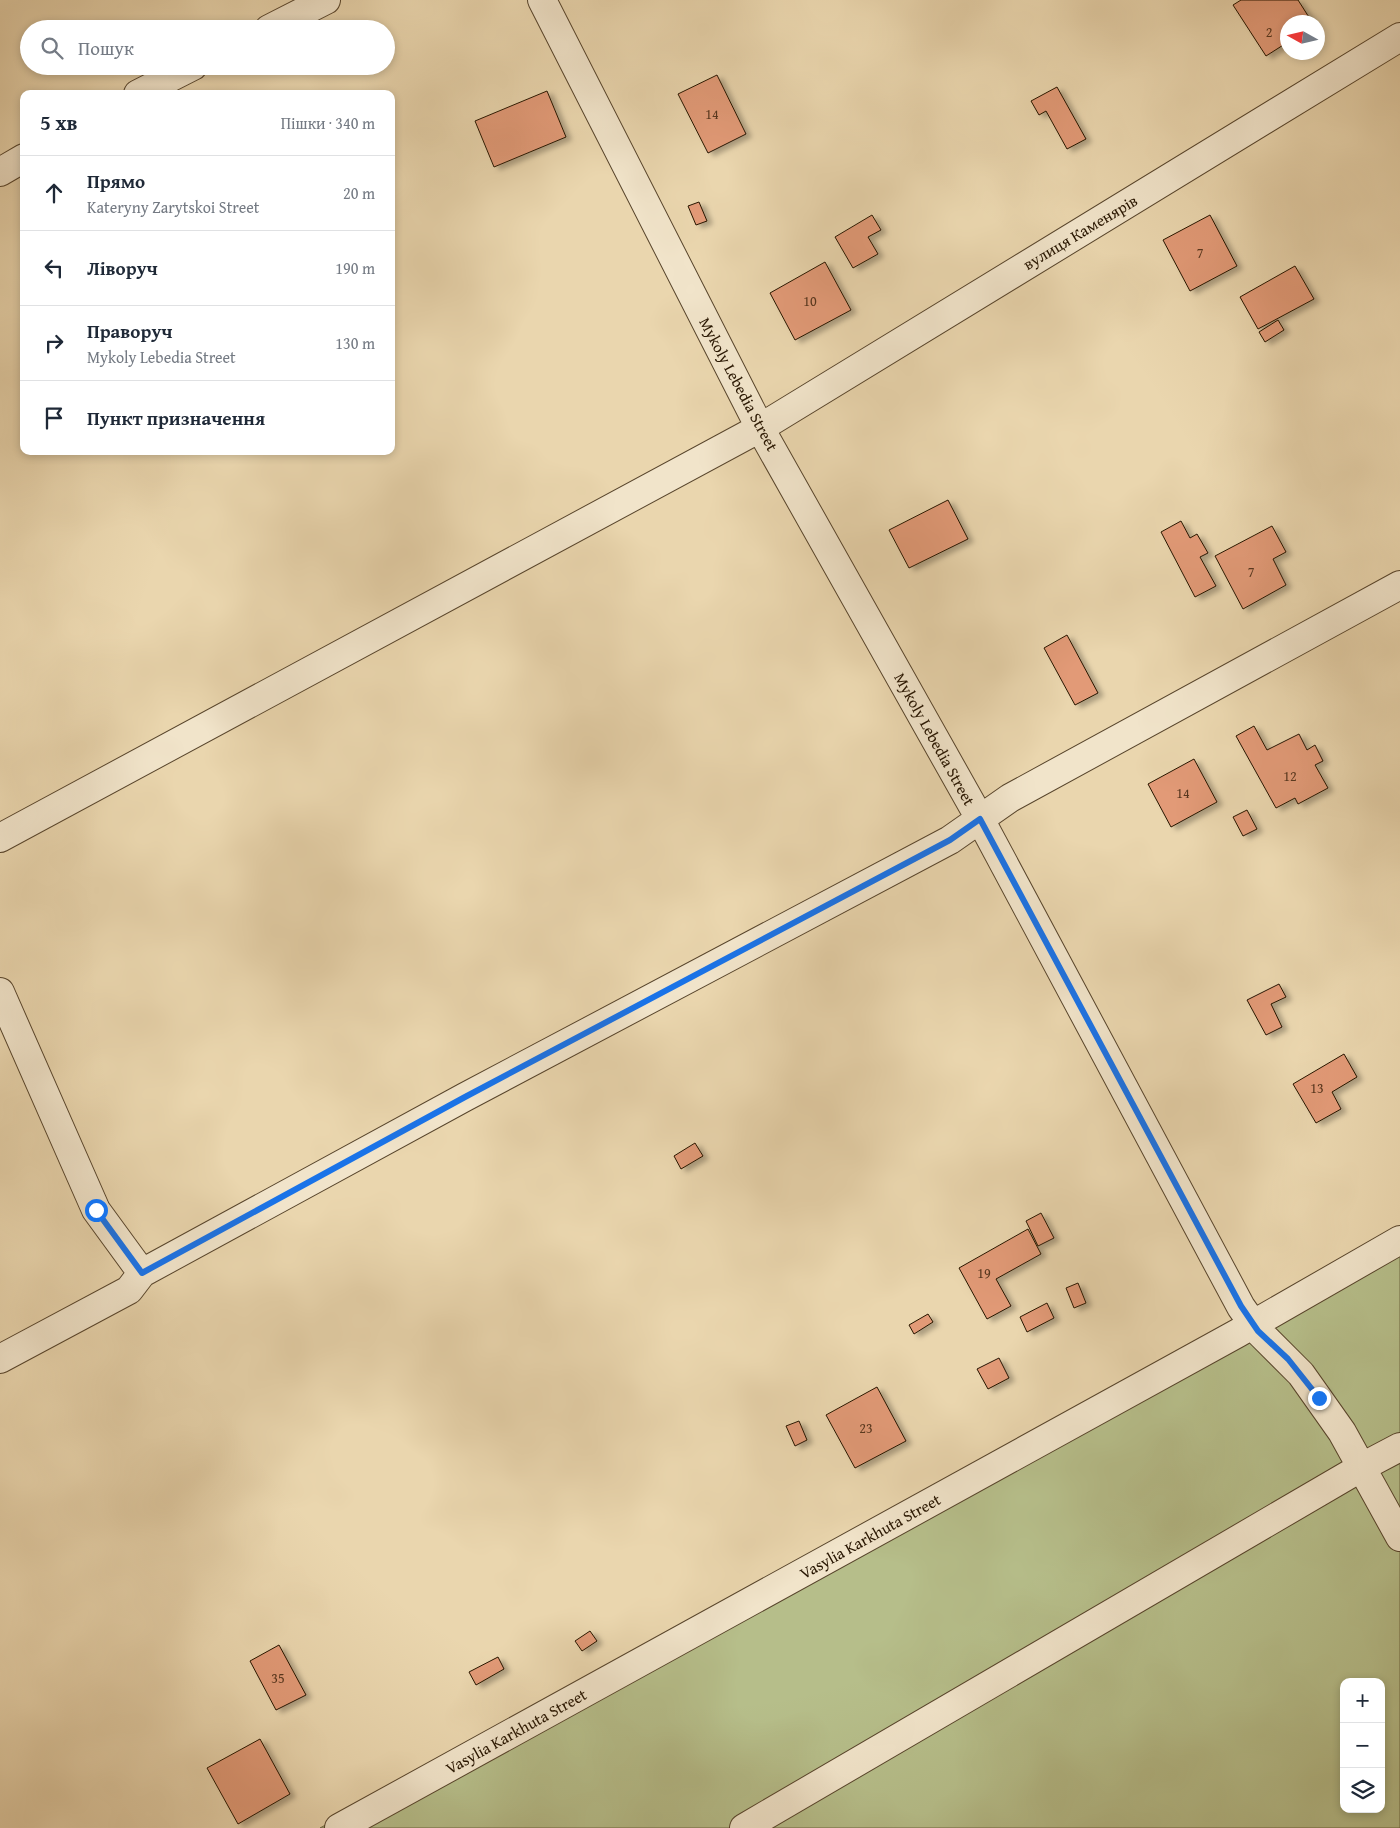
<!DOCTYPE html>
<html lang="uk">
<meta charset="utf-8">
<style>
body{margin:0;font-family:"Gentium Book Plus",serif;background:#f6f6f7;color:#1f2937}
.controls{position:absolute;right:15px;bottom:15px;display:grid;overflow:hidden;border-radius:10px;box-shadow:0 2px 8px #0003}
.controls button{width:45px;height:45px;display:grid;place-items:center;padding:0;border:0;border-bottom:1px solid #e0e1e3;background:#fff;color:#1f2937;font:25px sans-serif}
.compass{position:absolute;left:1280px;top:15px;width:45px;height:45px;border-radius:50%;background:#fff;box-shadow:0 2px 8px #0003;rotate:278deg}
.stop{position:absolute;width:15px;height:15px;margin:-11px;border:4px solid #1a73e8;border-radius:50%;background:#fff}
.stop.end{background:#1a73e8;border-color:#fff;box-shadow:0 1px 5px #0008}
.list{margin:0;padding:0;list-style:none}
h2{display:flex;justify-content:space-between;align-items:center;height:65px;margin:0;padding:0 20px;font-size:21px}
h2 small{font-size:16px;font-weight:400;color:#747a83}
.list li{display:grid;grid-template-columns:32px 1fr auto;gap:15px;align-items:center;box-sizing:border-box;height:75px;padding:0 20px;border-top:1px solid #e0e1e3}
.list b{display:block;font-size:19px;white-space:nowrap}
.list p{margin:0;font-size:16px;white-space:nowrap;color:#747a83}
.list em{font-size:16px;font-style:normal;color:#747a83}
.icon{flex:none;width:28px;height:28px;fill:none;stroke:currentColor;stroke-width:2;stroke-linecap:round;stroke-linejoin:round}
.map{position:relative;flex:none;width:1400px;height:1828px;overflow:hidden}
.search{position:absolute;background:#fff;box-shadow:0 2px 8px #0003;left:20px;top:20px;width:375px;height:55px;display:flex;align-items:center;gap:12px;box-sizing:border-box;padding:0 18px;border-radius:28px;color:#747a83;font-size:19px}
.panel{position:absolute;background:#fff;box-shadow:0 2px 8px #0003;left:20px;top:90px;width:375px;height:365px;border-radius:10px}
.map>svg:first-child{display:block}
.green{fill:#b6be8a;stroke:#6e6a45;fill-rule:evenodd}
.building{fill:#e29a77;stroke:#271500;filter:url(#shadow)}
.lines{fill:none;stroke-linecap:round;stroke-linejoin:round}
.minor-casing{stroke:#58452c;stroke-width:30}
.minor{stroke:#f1e4ca;stroke-width:28}
.route{stroke:#1a73e8;stroke-width:6}
.labels{text-anchor:middle;stroke-width:4;stroke-linejoin:round;paint-order:stroke}
.number-label{font-size:14px;fill:#56361e}
.street-label{font-size:16px;fill:#271500;stroke:#f1e4ca}
</style>
<div class="map">
<svg width="1400" height="1828" viewBox="0 0 1400 1828">
<defs>
<filter id="shadow"><feDropShadow dx="5.5" dy="3" stdDeviation="2.5" flood-color="#0004"/></filter>
</defs>
<rect width="100%" height="100%" fill="#ead6ae"/>
<filter id="stains"><feTurbulence type="fractalNoise" baseFrequency=".004" numOctaves="4"/><feColorMatrix values="0 0 0 0 .2 0 0 0 0 .09 0 0 0 0 .02 0 0 0 .5 -.17"/></filter>
<radialGradient id="worn" r=".72"><stop offset=".6" stop-color="#630" stop-opacity="0"/><stop offset="1" stop-color="#630" stop-opacity=".3"/></radialGradient>
<path class="green" d="M1400,1241V1828H320ZM1344,1682H1381V1809H1344Z"/>
<path class="building" d="M1241,0H1298L1312,22H1288V42L1266,56L1233,5Z
M717,75L746,134L708,153L678,94Z
M1057,87L1086,139L1067,149L1046,111L1039,115L1031,101Z
M547,91L566,137L494,167L475,121Z
M699,202L707,221L696,225L688,206Z
M872,215L881,230L868,237L878,254L853,268L835,237Z
M1210,215L1237,266L1190,291L1163,240Z
M825,262L851,310L795,340L770,293Z
M1295,266L1314,299L1258,329L1240,297Z
M1278,320L1284,330L1265,342L1259,332Z
M948,500L968,539L909,568L889,530Z
M1181,521L1190,538L1197,534L1208,553L1200,557L1216,586L1195,597L1161,532Z
M1272,526L1286,552L1273,559L1286,585L1243,609L1215,556Z
M1067,635L1098,693L1075,705L1044,648Z
M1254,726L1267,750L1299,734L1307,750L1315,745L1323,761L1315,765L1328,788L1298,804L1295,798L1276,808L1236,736Z
M1194,759L1217,802L1171,827L1148,784Z
M1247,810L1257,829L1243,836L1233,817Z
M1279,984L1286,997L1271,1004L1282,1027L1266,1035L1247,1000Z
M1344,1054L1357,1077L1332,1092L1341,1109L1316,1123L1293,1084Z
M695,1143L703,1156L681,1169L674,1156Z
M1041,1213L1054,1238L1038,1246L1026,1221Z
M1028,1229L1041,1254L996,1279L1011,1306L987,1319L959,1268Z
M1078,1283L1086,1303L1074,1308L1066,1288Z
M1047,1303L1054,1318L1027,1332L1020,1317Z
M928,1314L933,1322L914,1334L909,1325Z
M999,1358L1009,1378L988,1389L977,1369Z
M877,1387L906,1441L855,1468L826,1415Z
M799,1421L807,1440L795,1446L786,1426Z
M590,1631L597,1641L582,1651L575,1641Z
M279,1645L306,1695L276,1710L250,1661Z
M498,1657L504,1669L476,1685L469,1672Z
M260,1739L290,1794L238,1824L207,1768Z"/>
<g class="lines">
<defs>
<path id="minor" d="M542,0L760,428L980,819L1241,1307L1258,1331L1301,1374L1342,1432L1400,1537
M269,29L326,0
M138,94L193,66
M0,172L24,158
M0,838L760,428L1400,37
M0,992L96,1210L142,1273L129,1290L0,1359
M142,1273L465,1097L950,840L1010,798L1400,585
M339,1828L1238,1333L1400,1240
M744,1828L1362,1467L1400,1447"/>
</defs>
<use href="#minor" class="minor-casing"/>
<use href="#minor" class="minor"/>
</g>
<g class="lines">
<path class="route" d="M96,1210L142,1273L465,1097L950,840L980,819L1241,1306L1258,1331L1288,1359L1319,1398"/>
</g>
<g class="labels">
<g class="number-label">
<text x="1269" y="37">2</text>
<text x="712" y="119">14</text>
<text x="1200" y="258">7</text>
<text x="810" y="306">10</text>
<text x="1251" y="577">7</text>
<text x="1290" y="781">12</text>
<text x="1183" y="798">14</text>
<text x="1317" y="1093">13</text>
<text x="984" y="1278">19</text>
<text x="866" y="1433">23</text>
<text x="278" y="1683">35</text>
</g>
<g class="street-label">
<text transform="translate(1080 232) rotate(-31)" y="6">вулиця Каменярів</text>
<text transform="translate(739 384) rotate(62)" y="6">Mykoly Lebedia Street</text>
<text transform="translate(935 739) rotate(61)" y="6">Mykoly Lebedia Street</text>
<text transform="translate(870 1536) rotate(-29)" y="6">Vasylia Karkhuta Street</text>
<text transform="translate(516 1731) rotate(-29)" y="6">Vasylia Karkhuta Street</text>
</g>
</g>
<rect width="100%" height="100%" filter="url(#stains)"/>
<rect width="100%" height="100%" fill="url(#worn)"/>
</svg>
<div class="controls">
<button>+</button>
<button>−</button>
<button><svg class="icon" aria-label="layers" viewBox="0 0 24 24"><path d="M12 4l9 5-9 5-9-5zM3 14l9 5 9-5"/></svg></button>
</div>
<svg class="compass" viewBox="-18 -18 36 36"><path d="M0-13l5 13h-10z" fill="#e53935"/><path d="M0 13l5-13h-10z" fill="#747a83"/></svg>
<div class="stop" style="left:96px;top:1210px"></div>
<div class="stop end" style="left:1319px;top:1398px"></div>
<div class="search"><svg class="icon" aria-label="search" viewBox="0 0 24 24"><circle cx="10" cy="10" r="6"/><path d="M15 15l6 6"/></svg>Пошук</div>
<section class="panel">
<h2>5 хв<small>Пішки · 340 m</small></h2>
<ul class="list">
<li><svg class="icon" aria-label="ahead" viewBox="0 0 24 24"><path d="M12 20V5M6 11l6-6 6 6"/></svg><div><b>Прямо</b><p>Kateryny Zarytskoi Street</p></div><em>20 m</em></li>
<li><svg class="icon" aria-label="left" viewBox="0 0 24 24"><path d="M17 20v-9H6M10 6l-5 5 5 5"/></svg><div><b>Ліворуч</b></div><em>190 m</em></li>
<li><svg class="icon" aria-label="right" viewBox="0 0 24 24"><path d="M7 20v-9h11M14 6l5 5-5 5"/></svg><div><b>Праворуч</b><p>Mykoly Lebedia Street</p></div><em>130 m</em></li>
<li><svg class="icon" aria-label="arrive" viewBox="0 0 24 24"><path d="M6 21V4h12l-3 4 3 4H6"/></svg><div><b>Пункт призначення</b></div></li>
</ul>
</section>
</div>
